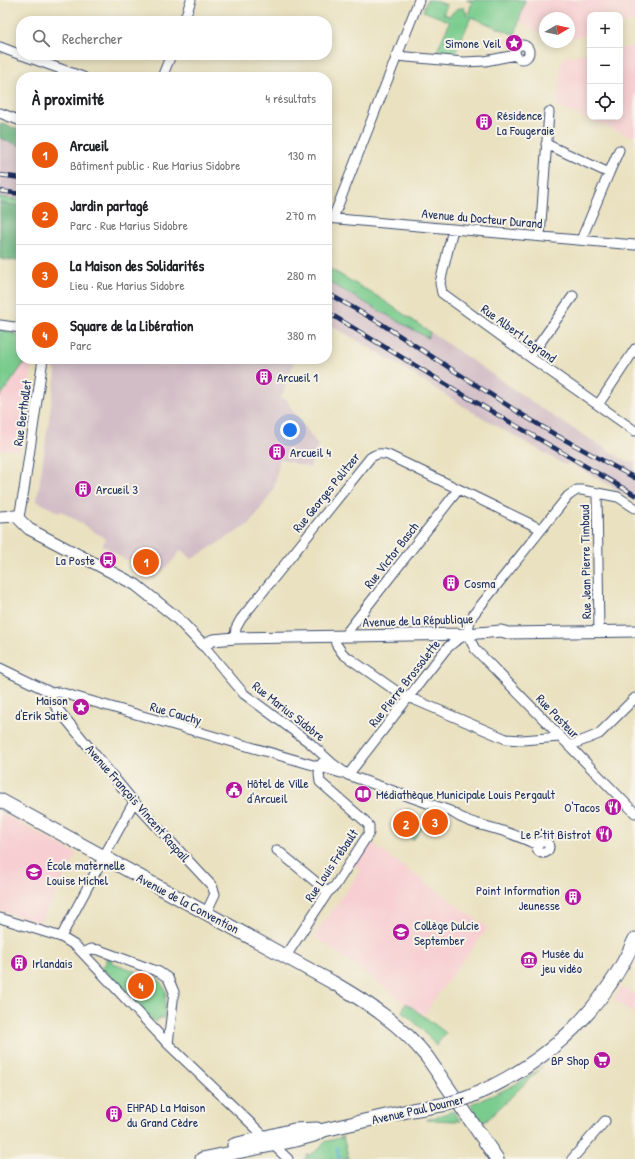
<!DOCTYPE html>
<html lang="fr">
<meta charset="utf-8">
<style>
body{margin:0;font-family:"Patrick Hand",sans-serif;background:#f6f6f6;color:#202124}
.controls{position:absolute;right:12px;top:12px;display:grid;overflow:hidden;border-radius:8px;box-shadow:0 2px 10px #0003}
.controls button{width:36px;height:36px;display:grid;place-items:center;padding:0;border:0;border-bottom:1px solid #e0e0e0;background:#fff;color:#202124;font:20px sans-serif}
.compass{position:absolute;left:539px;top:12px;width:36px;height:36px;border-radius:50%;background:#fff;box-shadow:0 2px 10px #0003;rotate:81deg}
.you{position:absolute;left:290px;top:430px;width:14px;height:14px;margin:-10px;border:3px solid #fff;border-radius:50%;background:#1a73e8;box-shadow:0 0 0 6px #1a73e833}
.badge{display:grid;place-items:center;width:26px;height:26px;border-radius:50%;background:#ea580c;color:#fff;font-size:13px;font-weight:700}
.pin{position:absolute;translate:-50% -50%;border:2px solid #fff;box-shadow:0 1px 4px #0006}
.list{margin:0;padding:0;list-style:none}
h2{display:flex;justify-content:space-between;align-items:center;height:52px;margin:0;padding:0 16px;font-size:17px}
h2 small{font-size:13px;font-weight:400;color:#757577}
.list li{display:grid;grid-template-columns:26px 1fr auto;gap:12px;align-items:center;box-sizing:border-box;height:60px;padding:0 16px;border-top:1px solid #e0e0e0}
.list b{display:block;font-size:15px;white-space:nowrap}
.list p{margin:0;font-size:13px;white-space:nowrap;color:#757577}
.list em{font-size:13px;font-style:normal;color:#757577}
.icon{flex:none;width:22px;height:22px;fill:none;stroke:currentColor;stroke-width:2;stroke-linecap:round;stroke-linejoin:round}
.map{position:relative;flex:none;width:635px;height:1159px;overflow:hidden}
.search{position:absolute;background:#fff;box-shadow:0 2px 10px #0003;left:16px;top:16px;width:316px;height:44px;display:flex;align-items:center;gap:10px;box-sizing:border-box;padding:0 14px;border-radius:16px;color:#757577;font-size:15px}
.panel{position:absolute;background:#fff;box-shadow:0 2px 10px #0003;left:16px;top:72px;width:316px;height:292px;border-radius:16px}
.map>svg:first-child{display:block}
.built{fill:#f7cfd2}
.industrial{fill:#d2bdc6}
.green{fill:#7acc8e;stroke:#4a7e76}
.forest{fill:#63b079;stroke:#3f706c}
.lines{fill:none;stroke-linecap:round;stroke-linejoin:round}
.stream{stroke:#4eb6cc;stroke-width:3}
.minor-casing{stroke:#3a4a6d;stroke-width:11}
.tertiary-casing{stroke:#3a4a6d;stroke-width:13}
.secondary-casing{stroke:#3a4a6d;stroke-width:15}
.minor{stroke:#fff;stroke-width:9}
.tertiary{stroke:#fff;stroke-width:11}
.secondary{stroke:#fff;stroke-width:13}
.rail-casing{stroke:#1b2f5e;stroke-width:4.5}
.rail{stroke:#f7f3e8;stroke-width:3;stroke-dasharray:9;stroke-linecap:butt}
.secondary-bridge-casing{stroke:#3a4a6d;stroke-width:15;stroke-linecap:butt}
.secondary-bridge{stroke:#fff;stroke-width:13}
.labels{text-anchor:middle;stroke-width:4;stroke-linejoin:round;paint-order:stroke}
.poi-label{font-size:13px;fill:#1b2f5e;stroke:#f7f3e8;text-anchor:start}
.street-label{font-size:13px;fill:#1b2f5e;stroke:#f7f3e8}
</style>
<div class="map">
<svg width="635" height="1159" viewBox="0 0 635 1159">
<rect width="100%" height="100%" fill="#f7f3e8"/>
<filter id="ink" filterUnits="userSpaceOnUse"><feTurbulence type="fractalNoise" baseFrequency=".025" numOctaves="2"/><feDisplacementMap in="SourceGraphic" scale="8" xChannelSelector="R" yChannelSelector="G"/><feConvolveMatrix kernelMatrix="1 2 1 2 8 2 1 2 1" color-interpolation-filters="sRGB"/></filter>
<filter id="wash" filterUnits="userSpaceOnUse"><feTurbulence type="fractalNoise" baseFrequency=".012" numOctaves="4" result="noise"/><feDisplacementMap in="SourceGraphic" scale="16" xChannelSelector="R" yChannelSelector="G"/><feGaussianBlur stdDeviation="0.9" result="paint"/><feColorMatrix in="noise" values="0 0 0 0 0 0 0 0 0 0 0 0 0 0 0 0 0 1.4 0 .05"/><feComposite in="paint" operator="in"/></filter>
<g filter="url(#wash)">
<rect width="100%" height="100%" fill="#e9e1bf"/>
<path class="built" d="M525,0H635V22L620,24V15H590V35L569,38V18H545V36L519,21Z
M635,46V136L628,135L557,107L561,63L565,57L590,53V117H620V48Z
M27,359H33L20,450H0V397Z
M0,812L77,854L40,923L0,911Z
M370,842L488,928L446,983L423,1016L314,936L361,870L354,865Z
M621,987L635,995V1014L613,1000Z"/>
<path class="industrial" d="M0,123L21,130V207L0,203Z
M327,267L398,310L556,418L627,462H635V502L625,494L569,463L567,466L471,411L379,353L327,323Z
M51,359H292L294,363L281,398L287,399L290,407L318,445L310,468L280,459L274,489L251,523L192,559L181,550L169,565L153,579L147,573L102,545L106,539L61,511L59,513L37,501L56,371L50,366Z"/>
<path class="green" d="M427,0H433L447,5L443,14L450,16C454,10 458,7 465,8L464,11L467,12L466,15L468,16L472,2L466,0H525L515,35L471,17L455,54L436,53L449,24V21L423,11Z
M0,197L21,200V207L0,203Z
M327,267L380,298L430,332L428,338L327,281Z
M0,329L21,336V359H27L0,397Z
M408,808L418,816L414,823L422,828L413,840L396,826Z
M106,957L112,959L111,962L159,980L166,991L164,1018H160L155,1023L101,967L106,964Z
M406,1003L446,1033L436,1046L422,1029L402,1011Z
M543,1066L485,1122L481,1121L471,1104C497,1094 522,1083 543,1066Z
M453,1111L460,1121L426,1120Z
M343,1137L349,1159H304L308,1154L309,1156L319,1149L324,1142Z"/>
<path class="forest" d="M0,123L21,130V146L0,138Z
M0,203L21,207V261L0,259Z"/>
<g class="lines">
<path class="stream" d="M337,1148L339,1159"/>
</g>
</g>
<g filter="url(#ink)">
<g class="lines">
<defs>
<path id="minor" d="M184,21L191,0
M515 52a7 7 0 1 1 14 0a7 7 0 1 1-14 0Z
M0,47L21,55
M22,55L83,77
M396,56L464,62L485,61L516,55
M162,77L171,55
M0,113L21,121
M546,144L609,173L581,240
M609,173L619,150
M327,218L635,245
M333,218L419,0
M453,229L440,283L442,293L530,357L635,431
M540,236L549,112
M0,325L21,328
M530,357L573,296
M598,405L635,349
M597,493L599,632
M19,517L24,490L43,359
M467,634L475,649L635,813
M344,636L458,490
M335,637L336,644L343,654L399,693L506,739L522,740L560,737
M235,638L236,628L241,619L370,458C376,453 381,453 388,455L541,529
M203,645L244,694L310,743L333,764L348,775L450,811C466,822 478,824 496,829C511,833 524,839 538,845
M0,668L52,693L59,692L341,773
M52,693L51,698L56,707L134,802L212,886L215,894L206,913
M569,746L599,734L635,698
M348,775L446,649L454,642L467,634L470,621L473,615L568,496L577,490H582L618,497L635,508
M537 847a6 6 0 1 1 12 0a6 6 0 1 1-12 0Z
M277,850L328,892
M0,918L61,937L76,946L168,1044L288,1159
M61,937L109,847L134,802
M83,953L91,949L99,950L159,972L168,978L174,992L168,1044
M286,956L328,892L335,886L369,833V826L365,821L320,782L319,773L322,763
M572,1159L605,1121"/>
<path id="tertiary" d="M0,517L16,516L29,529L136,585L177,618L203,645L213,640L235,638L467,634L501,631L508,633L635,631"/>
<path id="secondary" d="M0,800L332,982C368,1003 401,1024 427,1057L497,1159
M467,1098C543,1066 601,1015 635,939
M234,1145L294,1130L317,1129
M202,1159L296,1140L314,1135L324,1130L412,1110L447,1104"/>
</defs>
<use href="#minor" class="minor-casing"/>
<use href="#tertiary" class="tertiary-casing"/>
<use href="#secondary" class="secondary-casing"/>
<use href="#minor" class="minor"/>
<use href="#tertiary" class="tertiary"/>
<use href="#secondary" class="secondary"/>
<defs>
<path id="rail" d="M0,175L21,178
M0,191L21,194
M327,293L380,323L521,414L556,435L635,478
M327,312L467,397L635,495"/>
</defs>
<use href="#rail" class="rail-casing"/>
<use href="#rail" class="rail"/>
<defs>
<path id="secondary-bridge" d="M447,1104L467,1098"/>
</defs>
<use href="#secondary-bridge" class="secondary-bridge-casing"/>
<use href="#secondary-bridge" class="secondary-bridge"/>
</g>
</g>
<defs>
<symbol id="sight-disc" viewBox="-11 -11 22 22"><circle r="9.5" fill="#b5179e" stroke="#f7f3e8"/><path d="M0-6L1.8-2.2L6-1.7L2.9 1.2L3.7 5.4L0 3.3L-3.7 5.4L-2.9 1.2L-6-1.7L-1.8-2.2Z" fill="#fff"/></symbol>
<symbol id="building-disc" viewBox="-11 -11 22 22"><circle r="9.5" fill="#b5179e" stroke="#f7f3e8"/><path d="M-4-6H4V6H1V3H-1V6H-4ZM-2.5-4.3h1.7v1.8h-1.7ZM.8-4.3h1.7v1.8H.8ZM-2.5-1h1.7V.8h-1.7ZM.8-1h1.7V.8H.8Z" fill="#fff"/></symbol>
<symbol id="bus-disc" viewBox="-11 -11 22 22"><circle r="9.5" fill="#b5179e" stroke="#f7f3e8"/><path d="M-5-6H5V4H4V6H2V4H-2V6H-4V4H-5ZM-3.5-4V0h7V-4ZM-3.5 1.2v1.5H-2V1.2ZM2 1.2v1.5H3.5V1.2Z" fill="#fff"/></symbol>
<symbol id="civic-disc" viewBox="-11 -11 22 22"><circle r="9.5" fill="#b5179e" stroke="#f7f3e8"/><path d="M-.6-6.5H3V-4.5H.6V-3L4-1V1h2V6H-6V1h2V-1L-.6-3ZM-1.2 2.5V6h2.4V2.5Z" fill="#fff"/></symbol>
<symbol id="library-disc" viewBox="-11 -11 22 22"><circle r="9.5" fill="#b5179e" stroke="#f7f3e8"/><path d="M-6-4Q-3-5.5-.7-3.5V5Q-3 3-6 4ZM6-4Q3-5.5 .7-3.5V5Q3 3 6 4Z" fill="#fff"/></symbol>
<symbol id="restaurant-disc" viewBox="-11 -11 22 22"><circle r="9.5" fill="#b5179e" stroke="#f7f3e8"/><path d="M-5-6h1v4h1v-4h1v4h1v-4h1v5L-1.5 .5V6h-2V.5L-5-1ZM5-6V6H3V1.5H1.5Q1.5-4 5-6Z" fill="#fff"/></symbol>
<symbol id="school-disc" viewBox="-11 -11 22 22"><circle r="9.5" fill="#b5179e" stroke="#f7f3e8"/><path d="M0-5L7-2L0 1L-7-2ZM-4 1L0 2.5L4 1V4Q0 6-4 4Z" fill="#fff"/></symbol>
<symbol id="museum-disc" viewBox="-11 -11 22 22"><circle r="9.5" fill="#b5179e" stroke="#f7f3e8"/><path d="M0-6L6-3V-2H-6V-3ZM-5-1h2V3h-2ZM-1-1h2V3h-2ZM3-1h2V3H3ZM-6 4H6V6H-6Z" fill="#fff"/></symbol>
<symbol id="supermarket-disc" viewBox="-11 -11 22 22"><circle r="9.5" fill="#b5179e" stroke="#f7f3e8"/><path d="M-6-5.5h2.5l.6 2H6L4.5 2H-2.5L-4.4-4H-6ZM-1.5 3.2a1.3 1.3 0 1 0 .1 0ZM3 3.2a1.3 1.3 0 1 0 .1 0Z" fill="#fff"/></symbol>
</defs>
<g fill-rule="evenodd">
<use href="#sight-disc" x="504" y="33" width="20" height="20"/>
<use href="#building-disc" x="474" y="112" width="20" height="20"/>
<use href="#building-disc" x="254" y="367" width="20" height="20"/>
<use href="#building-disc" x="267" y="442" width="20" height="20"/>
<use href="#building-disc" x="73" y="479" width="20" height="20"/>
<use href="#bus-disc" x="98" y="550" width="20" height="20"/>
<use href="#building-disc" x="441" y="573" width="20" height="20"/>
<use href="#sight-disc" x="71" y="697" width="20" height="20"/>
<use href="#civic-disc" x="224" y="780" width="20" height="20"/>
<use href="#library-disc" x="353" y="784" width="20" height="20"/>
<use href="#restaurant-disc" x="603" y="797" width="20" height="20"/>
<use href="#restaurant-disc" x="594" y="824" width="20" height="20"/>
<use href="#school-disc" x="24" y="862" width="20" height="20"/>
<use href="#building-disc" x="563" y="887" width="20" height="20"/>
<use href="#school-disc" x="391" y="922" width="20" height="20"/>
<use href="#museum-disc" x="519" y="950" width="20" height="20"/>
<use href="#building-disc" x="9" y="953" width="20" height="20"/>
<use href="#supermarket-disc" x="592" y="1050" width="20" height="20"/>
<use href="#building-disc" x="104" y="1104" width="20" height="20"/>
</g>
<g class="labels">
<g class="poi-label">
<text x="501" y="48" text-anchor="end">Simone Veil</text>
<text x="497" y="120">Résidence<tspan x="497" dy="15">La Fougeraie</tspan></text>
<text x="277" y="382">Arcueil 1</text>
<text x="290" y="457">Arcueil 4</text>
<text x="96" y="494">Arcueil 3</text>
<text x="95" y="565" text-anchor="end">La Poste</text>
<text x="464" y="588">Cosma</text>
<text x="68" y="705" text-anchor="end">Maison<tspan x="68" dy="15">d'Erik Satie</tspan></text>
<text x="247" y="788">Hôtel de Ville<tspan x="247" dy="15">d'Arcueil</tspan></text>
<text x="376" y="799">Médiathèque Municipale Louis Pergault</text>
<text x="600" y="812" text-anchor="end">O'Tacos</text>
<text x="591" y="839" text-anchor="end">Le P'tit Bistrot</text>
<text x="47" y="870">École maternelle<tspan x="47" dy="15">Louise Michel</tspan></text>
<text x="560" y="895" text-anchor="end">Point Information<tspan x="560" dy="15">Jeunesse</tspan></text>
<text x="414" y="930">Collège Dulcie<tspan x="414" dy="15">September</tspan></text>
<text x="542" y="958">Musée du<tspan x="542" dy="15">jeu vidéo</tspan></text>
<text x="32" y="968">Irlandais</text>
<text x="589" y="1065" text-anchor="end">BP Shop</text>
<text x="127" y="1112">EHPAD La Maison<tspan x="127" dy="15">du Grand Cèdre</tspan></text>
</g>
<g class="street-label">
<text transform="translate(482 218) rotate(5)" y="5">Avenue du Docteur Durand</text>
<text transform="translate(519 333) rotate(36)" y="5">Rue Albert Legrand</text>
<text transform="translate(22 413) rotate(-82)" y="5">Rue Berthollet</text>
<text transform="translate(326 492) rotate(-51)" y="5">Rue Georges Politzer</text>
<text transform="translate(391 555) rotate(-52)" y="5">Rue Victor Basch</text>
<text transform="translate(585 562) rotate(-91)" y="5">Rue Jean Pierre Timbaud</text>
<text transform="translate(418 620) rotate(-2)" y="5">Avenue de la République</text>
<text transform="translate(404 683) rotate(-52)" y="5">Rue Pierre Brossolette</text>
<text transform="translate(289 711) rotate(38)" y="5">Rue Marius Sidobre</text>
<text transform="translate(176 713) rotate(16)" y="5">Rue Cauchy</text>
<text transform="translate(558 716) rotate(46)" y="5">Rue Pasteur</text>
<text transform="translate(138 803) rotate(49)" y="5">Avenue François Vincent Raspail</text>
<text transform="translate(331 865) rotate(-56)" y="5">Rue Louis Frébault</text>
<text transform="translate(188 903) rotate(28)" y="5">Avenue de la Convention</text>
<text transform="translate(418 1109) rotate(-13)" y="5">Avenue Paul Doumer</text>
</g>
</g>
</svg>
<div class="controls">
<button>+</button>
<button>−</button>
<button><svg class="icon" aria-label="locate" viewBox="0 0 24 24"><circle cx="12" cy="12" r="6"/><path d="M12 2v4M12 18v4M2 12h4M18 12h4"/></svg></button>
</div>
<svg class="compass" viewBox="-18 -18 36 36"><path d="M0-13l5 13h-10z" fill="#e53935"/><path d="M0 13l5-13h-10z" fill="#757577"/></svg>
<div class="you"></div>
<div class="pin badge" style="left:146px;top:562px">1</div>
<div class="pin badge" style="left:406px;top:824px">2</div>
<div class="pin badge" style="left:435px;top:822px">3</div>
<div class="pin badge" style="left:141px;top:986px">4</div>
<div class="search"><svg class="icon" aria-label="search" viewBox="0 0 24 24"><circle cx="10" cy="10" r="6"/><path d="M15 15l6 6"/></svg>Rechercher</div>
<section class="panel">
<h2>À proximité<small>4 résultats</small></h2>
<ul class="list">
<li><span class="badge">1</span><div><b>Arcueil</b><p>Bâtiment public · Rue Marius Sidobre</p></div><em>130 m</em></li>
<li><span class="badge">2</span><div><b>Jardin partagé</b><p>Parc · Rue Marius Sidobre</p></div><em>270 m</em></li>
<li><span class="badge">3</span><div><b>La Maison des Solidarités</b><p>Lieu · Rue Marius Sidobre</p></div><em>280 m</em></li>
<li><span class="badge">4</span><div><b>Square de la Libération</b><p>Parc</p></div><em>380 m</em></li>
</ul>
</section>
</div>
